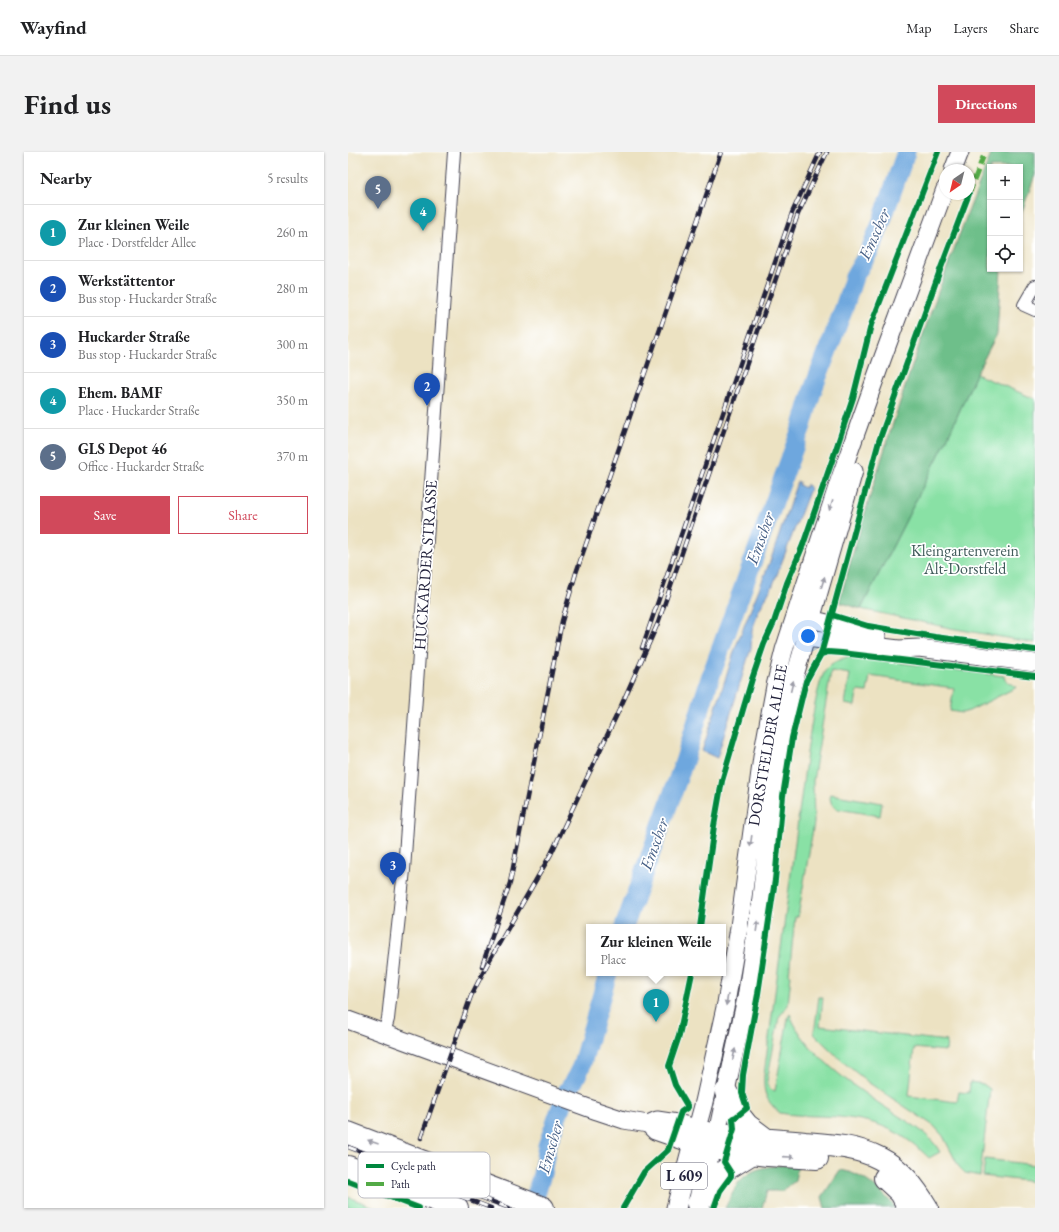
<!DOCTYPE html>
<meta charset="utf-8">
<style>
body{margin:0;font-family:"EB Garamond",serif;background:#f2f2f2;color:#202124}
.controls{position:absolute;right:12px;top:12px;display:grid;overflow:hidden;border-radius:0px;box-shadow:0 1px 3px #0004}
.controls button{width:36px;height:36px;display:grid;place-items:center;padding:0;border:0;border-bottom:1px solid #e0e0e0;background:#fff;color:#202124;font:20px sans-serif}
.compass{position:absolute;left:591px;top:12px;width:36px;height:36px;border-radius:50%;background:#fff;box-shadow:0 1px 3px #0004;rotate:215deg}
.you{position:absolute;left:460px;top:484px;width:14px;height:14px;margin:-10px;border:3px solid #fff;border-radius:50%;background:#1a73e8;box-shadow:0 0 0 6px #1a73e833}
.badge{display:grid;place-items:center;width:26px;height:26px;border-radius:50%;background:#d1495b;color:#fff;font-size:13px;font-weight:700}
.pin{position:absolute;translate:-50% -33px;filter:drop-shadow(0 1px 2px #0008)}
.pin::after{content:'';position:absolute;top:21px;width:14px;height:12px;background:inherit;clip-path:polygon(0 0,100% 0,50% 100%)}
.popup{position:absolute;left:238px;top:772px;width:140px;height:52px;box-sizing:border-box;display:grid;place-content:center;border-radius:0px;background:#fff;filter:drop-shadow(0 1px 3px #0005);font-size:13px;white-space:nowrap;color:#757577}
.popup b{font-size:15px;color:#202124}
.popup::after{content:'';position:absolute;left:50%;top:100%;margin-left:-8px;border:8px solid transparent;border-top-color:#fff}
.list{margin:0;padding:0;list-style:none}
h2{display:flex;justify-content:space-between;align-items:center;height:52px;margin:0;padding:0 16px;font-size:17px}
h2 small{font-size:13px;font-weight:400;color:#757577}
.list li{display:grid;grid-template-columns:26px 1fr auto;gap:12px;align-items:center;box-sizing:border-box;height:56px;padding:0 16px;border-top:1px solid #e0e0e0}
.list b{display:block;font-size:15px;white-space:nowrap}
.list p{margin:0;font-size:13px;white-space:nowrap;color:#757577}
.list em{font-size:13px;font-style:normal;color:#757577}
.actions{display:flex;gap:8px;padding:12px 16px}
.actions a{flex:1;padding:9px 0;border:1px solid #d1495b;border-radius:0px;text-align:center;font-size:14px;color:#d1495b}
.actions .main{background:#d1495b;color:#fff}
.icon{flex:none;width:22px;height:22px;fill:none;stroke:currentColor;stroke-width:2;stroke-linecap:round;stroke-linejoin:round}
.map{position:relative;flex:none;width:687px;height:1056px;overflow:hidden;border-radius:0px}
header{display:flex;align-items:center;gap:24px;box-sizing:border-box;height:56px;padding:0 20px;background:#fff;border-bottom:1px solid #e0e0e0}
header strong{font-size:19px}
nav{display:flex;gap:22px;margin-inline-start:auto;font-size:14px}
.intro{display:flex;align-items:center;justify-content:space-between;box-sizing:border-box;height:96px;padding:0 24px}
h1{margin:0;font-size:28px}
.button{padding:10px 18px;border-radius:0px;background:#d1495b;color:#fff;font-size:14px;font-weight:700}
main{display:flex;gap:24px;padding:0 24px}
aside{flex:1;background:#fff;border-radius:0px;box-shadow:0 1px 3px #0004}
.map>svg:first-child{display:block}
.green{fill:#89e1a5;stroke:#568270}
.forest{fill:#6ebf8a;stroke:#487062}
.water{fill:#6ea7de;stroke:#48648c}
.lines{fill:none;stroke-linecap:round;stroke-linejoin:round}
.river{stroke:#6ea7de;stroke-width:19}
.street-casing{stroke:#403f4f;stroke-width:14}
.secondary-casing{stroke:#403f4f;stroke-width:19}
.primary-casing{stroke:#403f4f;stroke-width:21}
.highway-casing{stroke:#403f4f;stroke-width:24}
.street{stroke:#fff;stroke-width:12}
.secondary{stroke:#fff;stroke-width:17}
.primary{stroke:#fff;stroke-width:19}
.highway{stroke:#fff;stroke-width:22}
.rail-casing{stroke:#22223b;stroke-width:4.5}
.rail{stroke:#fff;stroke-width:3;stroke-dasharray:9;stroke-linecap:butt}
.quiet{stroke:#53aa46;stroke-width:5;stroke-dasharray:10 5;stroke-linecap:butt}
.cycleway-casing{stroke:#fff;stroke-width:8}
.cycleway{stroke:#00873e;stroke-width:6}
.oneway{fill:#9c9ca7}
.labels{text-anchor:middle;stroke-width:3.5;stroke-linejoin:round;paint-order:stroke}
.shield{fill:#fff;stroke:#646476;stroke-width:1}
.shield-label{font-size:15px;font-weight:bold;fill:#22223b}
.park-label{font-size:16px;fill:#415b5b;stroke:#fff}
.street-label{font-size:16px;fill:#22223b;stroke:#fff}
.water-label{font-size:17px;font-style:italic;fill:#445e84;stroke:#fff}
.key{fill:#fff;stroke:#bdbdc4;stroke-width:1}
.key-label{font-size:11px;fill:#22223b}
</style>
<header>
<strong>Wayfind</strong>
<nav><a>Map</a><a>Layers</a><a>Share</a></nav>
</header>
<div class="intro"><h1>Find us</h1><a class="button">Directions</a></div>
<main>
<aside>
<h2>Nearby<small>5 results</small></h2>
<ul class="list">
<li><span class="badge" style="background:#0f9aa8">1</span><div><b>Zur kleinen Weile</b><p>Place · Dorstfelder Allee</p></div><em>260 m</em></li>
<li><span class="badge" style="background:#1a4fb4">2</span><div><b>Werkstättentor</b><p>Bus stop · Huckarder Straße</p></div><em>280 m</em></li>
<li><span class="badge" style="background:#1a4fb4">3</span><div><b>Huckarder Straße</b><p>Bus stop · Huckarder Straße</p></div><em>300 m</em></li>
<li><span class="badge" style="background:#0f9aa8">4</span><div><b>Ehem. BAMF</b><p>Place · Huckarder Straße</p></div><em>350 m</em></li>
<li><span class="badge" style="background:#5c6f8a">5</span><div><b>GLS Depot 46</b><p>Office · Huckarder Straße</p></div><em>370 m</em></li>
</ul>
<div class="actions"><a class="main">Save</a><a>Share</a></div>
</aside>
<div class="map">
<svg width="687" height="1056" viewBox="0 0 687 1056">
<rect width="100%" height="100%" fill="#fff"/>
<filter id="ink" filterUnits="userSpaceOnUse"><feTurbulence type="fractalNoise" baseFrequency=".025" numOctaves="2"/><feDisplacementMap in="SourceGraphic" scale="8" xChannelSelector="R" yChannelSelector="G"/><feConvolveMatrix kernelMatrix="1 2 1 2 8 2 1 2 1" color-interpolation-filters="sRGB"/></filter>
<filter id="wash" filterUnits="userSpaceOnUse"><feTurbulence type="fractalNoise" baseFrequency=".012" numOctaves="4" result="noise"/><feDisplacementMap in="SourceGraphic" scale="16" xChannelSelector="R" yChannelSelector="G"/><feGaussianBlur stdDeviation="0.9" result="paint"/><feColorMatrix in="noise" values="0 0 0 0 0 0 0 0 0 0 0 0 0 0 0 0 0 1.4 0 .05"/><feComposite in="paint" operator="in"/></filter>
<g filter="url(#wash)">
<rect width="100%" height="100%" fill="#ece2c2"/>
<path class="green" d="M628,222L687,247V491L602,476L513,457L598,289Z
M501,504L656,524L657,528L669,535L621,559L614,561L602,559L606,536L522,524L519,540L509,539L507,554L497,552L502,522L483,519L465,629L466,671L450,765H447L441,823H443L440,853L431,865L419,929L422,937L427,939L440,866L442,862C455,900 510,938 543,959C561,971 581,980 592,1000L581,1006C557,982 534,970 500,966C477,963 454,965 432,961C418,949 415,941 416,923L461,586C464,571 470,522 481,514C486,509 494,507 501,504Z
M482,642L534,651L532,664L490,657C483,654 482,649 482,642Z
M471,845H475L472,874L599,889L598,899L566,896L561,944L609,950L611,940L621,941L622,930L635,932L642,937L632,1024L617,1021L611,1015L595,984L586,974L521,931L494,909L466,882Z
M637,1007L687,1013V1030L635,1024Z
M0,1045L29,1056H0Z"/>
<path class="forest" d="M644,0H687V23L672,65V15H642V117H653L649,182L628,222L598,289L513,457L491,450C534,297 584,147 644,0Z
M450,1013L447,1029L434,1039H419L414,1056H377C382,1047 386,1036 392,1029C408,1012 429,1014 450,1013Z
M492,1018C514,1021 534,1039 548,1056H477L474,1045Z"/>
<path class="water" d="M449,330H452L451,333L457,336L459,332L462,337L425,433L410,460L404,479L403,496L369,606L354,599L388,494L423,407Z"/>
<g class="lines">
<path class="river" d="M276,775L336,610L362,526L454,274L464,240L496,156L506,125L522,98L532,74L558,0
M183,1056L189,1039L194,1022L199,994L218,941L225,931L233,915L260,821"/>
</g>
</g>
<g filter="url(#ink)">
<g class="lines">
<defs>
<path id="street" d="M687,134L676,153L687,158
M36,881L40,867L56,718L106,0"/>
<path id="secondary" d="M605,18L612,0
M454,470L463,467L529,484
M450,478L458,486L551,497L571,496L687,511
M0,868L249,959L276,968L300,972L307,979L344,992L359,995
M300,972L309,968L329,971L369,981L398,846L412,754L429,605L436,571L444,534L506,319
M349,976L356,950L378,851L390,782L414,605L427,534L436,498L492,326L535,205L597,37"/>
<path id="primary" d="M350,1051L359,1011L368,982
M328,1056L349,976"/>
<path id="highway" d="M378,940L391,963L399,973L419,988
M0,981L195,1056
M369,981C398,987 427,988 457,991C483,993 507,994 531,1006C553,1017 567,1036 579,1056
M364,996L420,1003L469,1006
M0,1015L109,1056
M537,1026L553,1041L561,1056
M350,1052L370,1024L380,1016L403,1002"/>
</defs>
<use href="#street" class="street-casing"/>
<use href="#secondary" class="secondary-casing"/>
<use href="#primary" class="primary-casing"/>
<use href="#highway" class="highway-casing"/>
<use href="#street" class="street"/>
<use href="#secondary" class="secondary"/>
<use href="#primary" class="primary"/>
<use href="#highway" class="highway"/>
<defs>
<path id="rail" d="M294,496L444,61L472,0
M134,814L162,731L214,469L228,421L373,0
M73,986L123,844L141,809L203,702L273,554L310,471L450,62L479,0
M0,995L161,1056
M13,1006L143,1056"/>
</defs>
<use href="#rail" class="rail-casing"/>
<use href="#rail" class="rail"/>
<path class="quiet" d="M621,42L637,0"/>
<defs>
<path id="cycleway" d="M484,463L520,474L587,485L687,498
M473,502L480,500L494,501L687,524
M352,775L366,674L374,629L404,527L416,492L426,470L439,431L455,393L486,303L505,246L523,173L590,0
M0,1029L71,1056
M275,1056L296,1020L320,998L333,960L340,955L327,933L321,914L331,884L344,821
M366,1056L372,1039L383,1024V1021L376,1010L386,977L385,966L388,965L399,956L394,941L395,923L410,842L427,728L435,644L444,586L458,529L473,502L531,289L591,121L621,42"/>
</defs>
<use href="#cycleway" class="cycleway-casing"/>
<use href="#cycleway" class="cycleway"/>
</g>
<defs><path id="oneway-solid" d="M-6-.8H1V-3.2L6.5 0L1 3.2V.8H-6Z"/></defs>
<g class="oneway">
<use href="#oneway-solid" transform="translate(483 353) rotate(108)"/>
<use href="#oneway-solid" transform="translate(475 430) rotate(-73)"/>
<use href="#oneway-solid" transform="translate(444 534) rotate(-76)"/>
<use href="#oneway-solid" transform="translate(403 689) rotate(98)"/>
<use href="#oneway-solid" transform="translate(409 774) rotate(-82)"/>
<use href="#oneway-solid" transform="translate(379 848) rotate(100)"/>
<use href="#oneway-solid" transform="translate(386 902) rotate(-78)"/>
<use href="#oneway-solid" transform="translate(25 990) rotate(-160)"/>
<use href="#oneway-solid" transform="translate(441 1005) rotate(4)"/>
</g>
</g>
<g class="labels">
<rect class="shield" x="313" y="1011" width="46" height="26" rx="3"/>
<g class="shield-label">
<text x="336" y="1029">L 609</text>
</g>
<g class="park-label">
<text x="617" y="404">Kleingartenverein<tspan x="617" dy="18">Alt-Dorstfeld</tspan></text>
</g>
<g class="street-label">
<text transform="translate(77 413) rotate(-86)" y="6">HUCKARDER STRASSE</text>
<text transform="translate(419 593) rotate(-80)" y="6">DORSTFELDER ALLEE</text>
</g>
<g class="water-label">
<text transform="translate(526 82) rotate(-66)" y="6">Emscher</text>
<text transform="translate(412 386) rotate(-70)" y="6">Emscher</text>
<text transform="translate(306 692) rotate(-70)" y="6">Emscher</text>
<text transform="translate(202 995) rotate(-74)" y="6">Emscher</text>
</g>
</g>
<rect x="10" y="1000" width="132" height="46" rx="6" class="key"/>
<rect x="18" y="1012" width="18" height="4" fill="#00873e"/>
<rect x="18" y="1030" width="18" height="4" fill="#53aa46"/>
<g class="key-label">
<text x="43" y="1018">Cycle path</text>
<text x="43" y="1036">Path</text>
</g>
</svg>
<div class="controls">
<button>+</button>
<button>−</button>
<button><svg class="icon" aria-label="locate" viewBox="0 0 24 24"><circle cx="12" cy="12" r="6"/><path d="M12 2v4M12 18v4M2 12h4M18 12h4"/></svg></button>
</div>
<svg class="compass" viewBox="-18 -18 36 36"><path d="M0-13l5 13h-10z" fill="#e53935"/><path d="M0 13l5-13h-10z" fill="#757577"/></svg>
<div class="you"></div>
<div class="pin badge" style="left:308px;top:870px;background:#0f9aa8">1</div>
<div class="popup"><b>Zur kleinen Weile</b>Place</div>
<div class="pin badge" style="left:79px;top:254px;background:#1a4fb4">2</div>
<div class="pin badge" style="left:45px;top:733px;background:#1a4fb4">3</div>
<div class="pin badge" style="left:75px;top:79px;background:#0f9aa8">4</div>
<div class="pin badge" style="left:30px;top:57px;background:#5c6f8a">5</div>
</div>
</main>
